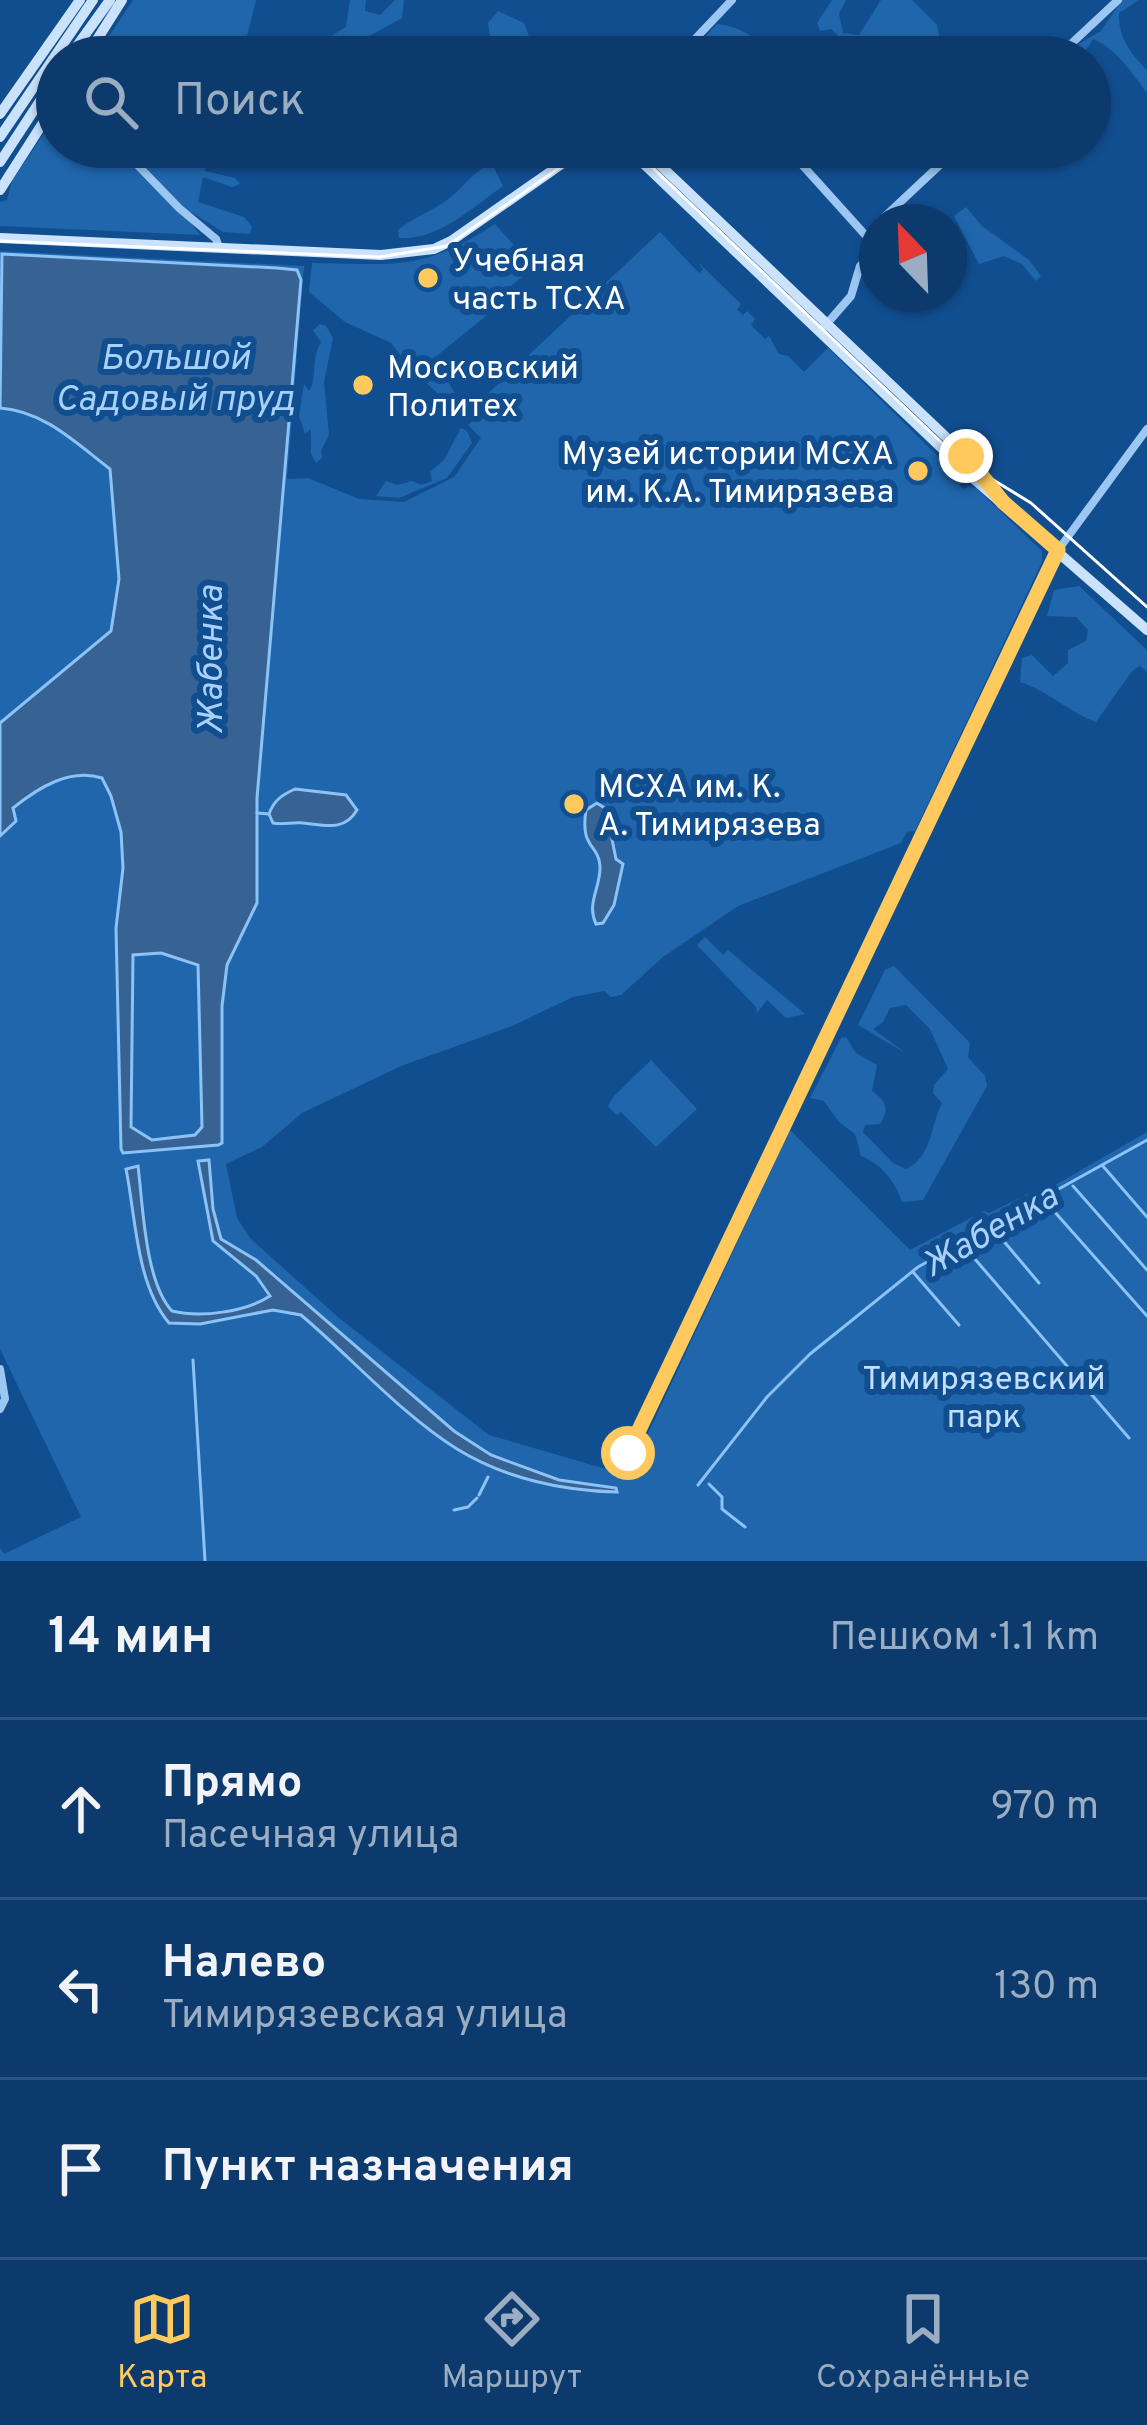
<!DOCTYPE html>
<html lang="ru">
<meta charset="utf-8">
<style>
body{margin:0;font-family:Overpass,sans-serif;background:#164172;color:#f1f3f6}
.compass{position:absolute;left:859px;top:204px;width:108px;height:108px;border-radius:50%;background:#0d3a6c;box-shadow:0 3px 9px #0004;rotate:337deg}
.stop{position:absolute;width:36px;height:36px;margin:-27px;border:9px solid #ffc95d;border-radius:50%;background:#fff}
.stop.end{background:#ffc95d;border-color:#fff;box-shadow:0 3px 12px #0008}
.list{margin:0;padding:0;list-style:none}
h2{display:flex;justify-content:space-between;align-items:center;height:156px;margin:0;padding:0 48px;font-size:51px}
h2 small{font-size:39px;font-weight:400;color:#9aadc2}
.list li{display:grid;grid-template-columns:78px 1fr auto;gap:36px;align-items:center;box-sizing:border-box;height:180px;padding:0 48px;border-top:3px solid #2d547f}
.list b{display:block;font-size:45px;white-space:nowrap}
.list p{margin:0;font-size:39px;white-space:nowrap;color:#9aadc2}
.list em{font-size:39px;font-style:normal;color:#9aadc2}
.icon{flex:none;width:66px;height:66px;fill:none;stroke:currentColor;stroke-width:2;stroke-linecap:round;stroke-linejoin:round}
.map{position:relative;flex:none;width:1147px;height:1561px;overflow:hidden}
.search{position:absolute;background:#0d3a6c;box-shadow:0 3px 9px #0004;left:36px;right:36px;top:36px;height:132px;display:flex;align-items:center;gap:30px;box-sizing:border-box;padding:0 42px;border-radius:66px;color:#9aadc2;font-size:45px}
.sheet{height:696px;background:#0d3a6c}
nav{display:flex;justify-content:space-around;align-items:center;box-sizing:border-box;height:168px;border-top:3px solid #2d547f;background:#0d3a6c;font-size:33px;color:#9aadc2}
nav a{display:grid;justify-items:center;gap:6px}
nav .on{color:#ffc95d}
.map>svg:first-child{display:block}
.green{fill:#1f66ad}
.water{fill:#366394;stroke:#8dc2f6;stroke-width:3;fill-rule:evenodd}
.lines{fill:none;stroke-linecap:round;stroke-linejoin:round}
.stream{stroke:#8dc2f6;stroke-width:3}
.street{stroke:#9bc7f2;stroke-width:8}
.secondary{stroke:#cae2fc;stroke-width:10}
.tram{stroke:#fff;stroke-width:3}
.route{stroke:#ffc95d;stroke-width:15}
.poi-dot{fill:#ffc95d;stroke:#114e90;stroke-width:4.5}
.labels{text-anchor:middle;stroke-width:12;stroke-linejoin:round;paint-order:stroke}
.poi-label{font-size:33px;fill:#fff;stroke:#114e90;text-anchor:start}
.park-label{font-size:33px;fill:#c2e0fd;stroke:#114e90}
.water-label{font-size:36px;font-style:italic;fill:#a7d1fa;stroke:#114e90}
</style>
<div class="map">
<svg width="1147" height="1561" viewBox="0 0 1147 1561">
<rect width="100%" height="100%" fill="#114e90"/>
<path class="green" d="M133,0H256L242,57H95Z
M350,0H366L365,11L380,15L395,0H404L402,18L353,45L346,44L339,57H319L324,49L319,43L346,27Z
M832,0H846L839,14L843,33L859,35L881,0H912L937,25L939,35L955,48L977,39L1002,36L1019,57H842L849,46L831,29L820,31L817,23Z
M1122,0H1139L1119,13C1118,37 1130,53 1147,70V93C1132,73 1117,49 1093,39L1083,55L1070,49L1101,31Z
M498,11L524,23L530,39L548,57H476L490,37L488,23Z
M717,24C737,26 755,36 769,51L766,57H703L708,52L702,40Z
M57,114V147H211L205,171L235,178L240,184L232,187L203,177L198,202L244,217L252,227L250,234L223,232L191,212L188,219L200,235L0,226V202L7,200L12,181Z
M492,164L503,186C473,207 438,241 399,238L398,230C415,216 436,210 452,196C469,182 469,174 492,164Z
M966,207L982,226L1029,260L1041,276L1036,281L1022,264L1004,256L979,264L954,216Z
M495,224L530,263L531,270L493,300L497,307L434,358L456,395L447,402L411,369L391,343L345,322L309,292L312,263C394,264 423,272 495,224Z
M660,232L699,273L703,270L699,263L741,304L737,310L743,315L747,311L755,319L751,325L765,339L769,336L779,354L788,356L804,372L828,348L962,480L959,485L964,489L968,486L976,488L1042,551V562L915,831L907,832L901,843L738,906L663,957L621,995L611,997L604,991L573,997L512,1026L401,1066L302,1113L262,1147L226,1164L237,1218L251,1239L339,1318L489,1435L630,1476L636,1472L645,1440L790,1130L910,1250L984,1211L989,1213L1036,1190L1050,1188L1147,1132V1561H0V1548L4,1554L81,1517L0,1349V251L304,266L287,479L308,478L359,499L404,502L454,477L481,438L468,425L473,420L467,413Z
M320,324L326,326L333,338L324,382L329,435L321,451L322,458L316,463L311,454V429L305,434L299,416L304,384L309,391C318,378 310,361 321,342L313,330Z
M461,428L467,431L472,443L447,478L399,498L376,496L386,481L398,485L412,481L421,485L432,481L430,472L444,460Z
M1079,586L1147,650V672L1140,666L1132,671L1096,722C1068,712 1049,691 1020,682L1022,658L1032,655L1053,676L1068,663V650L1086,641L1088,630L1076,617L1047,616L1054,590Z
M705,937L723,955L728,950L805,1014L786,1018L767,1000L757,1013L756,1007L697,945Z
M894,966L970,1043L968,1057L985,1076L987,1086L923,1200L902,1202C896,1182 880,1163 861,1156L855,1134L839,1122L824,1101L810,1098L841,1038L846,1037L856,1053L877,1065L872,1091C886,1100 890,1109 880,1124L865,1125L863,1132L893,1163L906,1169C932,1157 930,1127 942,1103L933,1093L934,1085L948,1069L930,1029L906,1005L890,1008L883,1022L873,1029L907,1054L858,1025L885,970Z
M651,1060L697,1109L656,1147L621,1112L616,1115L608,1106L614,1096Z"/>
<path class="water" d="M2,254L277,268L297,270L301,280L257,798V903L227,965L222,1006V1143L218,1145L123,1153L121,1149L116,928L123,868L121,832L111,796L102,778C69,768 38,788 13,808L16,821L0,836V723L111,631L119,579L110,469C76,443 44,411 0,408ZM161,953L198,965L202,1127L195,1135L152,1140L131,1127L133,955Z
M295,789L346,795L357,810C344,832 325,825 303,823C293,822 283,825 273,823L269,814C274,800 282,795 295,789Z
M597,803L606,809L616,859L623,864L614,905L603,923L596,924C586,903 601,887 600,866C598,843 580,849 586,810Z
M209,1160L213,1209L221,1239L256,1260L454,1431L491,1455L559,1480L616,1488L617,1492C562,1491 504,1478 457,1449C402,1415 351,1357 301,1315L273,1310L200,1324L169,1323C136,1284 136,1218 126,1169L138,1166C143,1206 145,1282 172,1311C201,1318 245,1312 270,1296L256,1276L213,1241L198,1161Z"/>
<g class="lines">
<path class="stream" d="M257,813L269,814
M1102,1165L1147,1217
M1073,1186L1147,1270
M1045,1201L1147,1316
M991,1226L1039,1283
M962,1244L1129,1438
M913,1272L959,1325
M193,1360L205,1561
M709,1484L722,1497V1509L745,1527
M698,1485L767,1397L810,1354L918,1267L1147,1140
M479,1495L488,1477
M454,1510L468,1507L477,1498"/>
<path class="street" d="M690,44L703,57
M678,57L732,0
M1057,57L1118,0
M120,147L179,208L216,239L219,247
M786,147L877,248L860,266L851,296L824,327
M879,222L959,147
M0,1369L5,1399L0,1409
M628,1453L1053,557L1147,429"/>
<path class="secondary" d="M69,57L110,0
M86,57L122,0
M0,114L80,0
M0,137L93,0
M626,147L975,480L1147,630
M641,147L966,456L990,486
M0,162L57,75
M0,190L57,101
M0,238L381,255L434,249L451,241L586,147"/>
<path class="tram" d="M631,147L959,459L1031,503L1147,607
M0,241L379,257L447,246L589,147"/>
</g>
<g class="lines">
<path class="route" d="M628,1453L1058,550L1003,502L966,456"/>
</g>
<g class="poi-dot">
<circle cx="428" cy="278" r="12"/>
<circle cx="363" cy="385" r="12"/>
<circle cx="918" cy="471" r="12"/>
<circle cx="574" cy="804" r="12"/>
</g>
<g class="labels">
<g class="poi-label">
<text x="452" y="271">Учебная<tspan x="452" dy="38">часть ТСХА</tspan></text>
<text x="387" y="378">Московский<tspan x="387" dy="38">Политех</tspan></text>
<text x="894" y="464" text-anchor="end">Музей истории МСХА<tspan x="894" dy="38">им. К.А. Тимирязева</tspan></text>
<text x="598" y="797">МСХА им. К.<tspan x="598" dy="38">А. Тимирязева</tspan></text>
</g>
<g class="park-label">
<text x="984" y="1389">Тимирязевский<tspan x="984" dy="38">парк</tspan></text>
</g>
<g class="water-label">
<text x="175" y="369">Большой<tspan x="175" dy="41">Садовый пруд</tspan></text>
<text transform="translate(209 660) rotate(-90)" y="13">Жабенка</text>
<text transform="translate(989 1229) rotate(-30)" y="13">Жабенка</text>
</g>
</g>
</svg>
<svg class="compass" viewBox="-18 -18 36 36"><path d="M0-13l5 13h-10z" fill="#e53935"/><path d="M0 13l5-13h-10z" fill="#9aadc2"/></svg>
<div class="stop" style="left:628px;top:1453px"></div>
<div class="stop end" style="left:966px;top:456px"></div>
<div class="search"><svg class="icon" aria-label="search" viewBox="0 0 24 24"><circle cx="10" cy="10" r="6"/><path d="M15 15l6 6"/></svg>Поиск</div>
</div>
<section class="sheet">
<h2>14 мин<small>Пешком · 1.1 km</small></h2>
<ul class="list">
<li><svg class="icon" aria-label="ahead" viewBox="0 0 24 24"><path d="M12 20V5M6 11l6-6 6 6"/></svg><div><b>Прямо</b><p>Пасечная улица</p></div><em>970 m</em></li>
<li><svg class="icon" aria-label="left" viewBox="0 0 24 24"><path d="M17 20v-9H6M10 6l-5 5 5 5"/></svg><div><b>Налево</b><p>Тимирязевская улица</p></div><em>130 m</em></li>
<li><svg class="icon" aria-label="arrive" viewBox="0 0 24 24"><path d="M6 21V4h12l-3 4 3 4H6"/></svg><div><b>Пункт назначения</b></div></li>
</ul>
</section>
<nav>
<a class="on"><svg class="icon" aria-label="map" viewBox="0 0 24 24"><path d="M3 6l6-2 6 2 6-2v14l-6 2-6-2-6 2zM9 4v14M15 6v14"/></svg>Карта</a>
<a><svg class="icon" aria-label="directions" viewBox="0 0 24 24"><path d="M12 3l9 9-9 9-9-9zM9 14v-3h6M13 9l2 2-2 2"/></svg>Маршрут</a>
<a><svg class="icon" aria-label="saved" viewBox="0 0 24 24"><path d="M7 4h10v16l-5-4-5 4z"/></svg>Сохранённые</a>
</nav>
